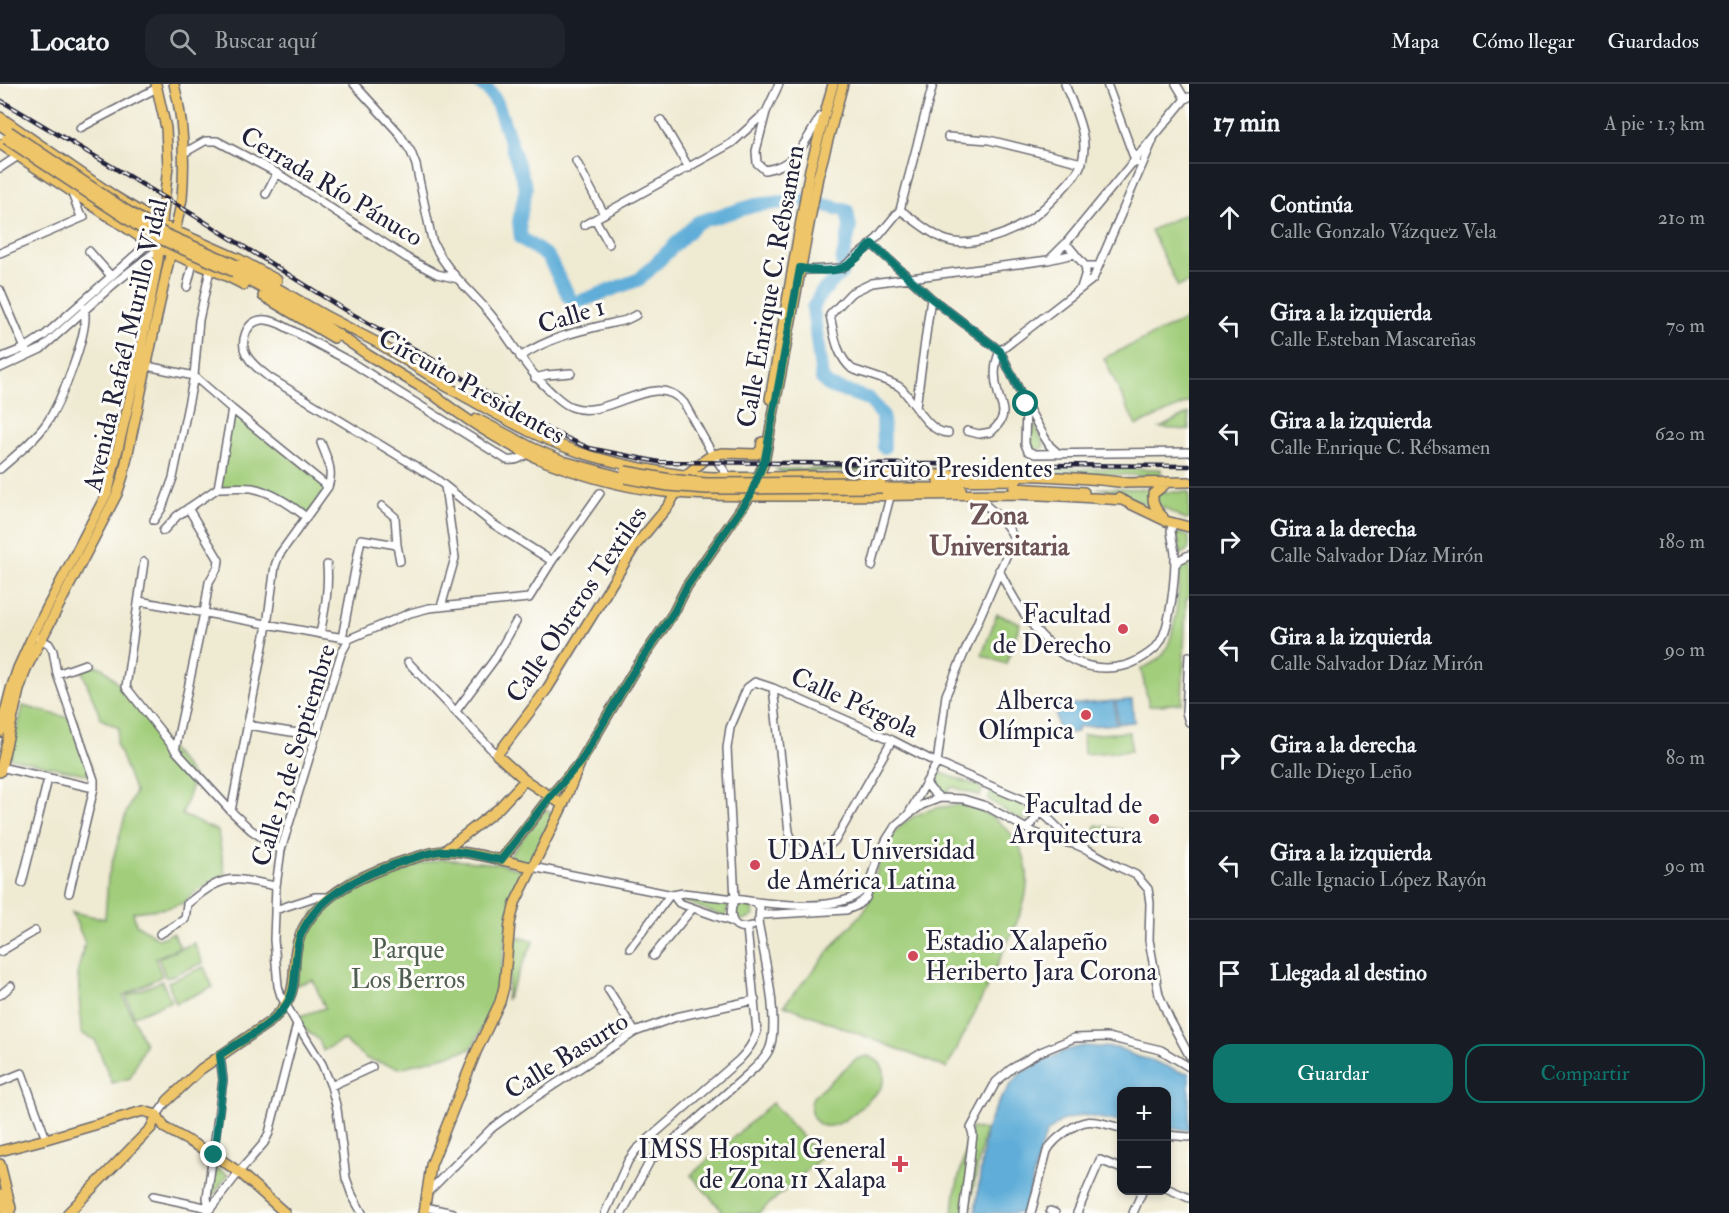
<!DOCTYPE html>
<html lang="es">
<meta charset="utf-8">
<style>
body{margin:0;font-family:"IM FELL Double Pica",serif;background:#20242c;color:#f1f3f6}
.controls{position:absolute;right:18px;bottom:18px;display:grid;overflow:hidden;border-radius:12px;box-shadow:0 3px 9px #0003}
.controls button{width:54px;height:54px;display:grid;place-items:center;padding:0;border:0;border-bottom:2px solid #363941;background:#171b24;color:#f1f3f6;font:30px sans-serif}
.stop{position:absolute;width:18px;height:18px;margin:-14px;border:4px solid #0f766e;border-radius:50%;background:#fff}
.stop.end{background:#0f766e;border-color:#fff;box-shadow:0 2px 6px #0008}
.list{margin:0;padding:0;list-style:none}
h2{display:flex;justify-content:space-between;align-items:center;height:78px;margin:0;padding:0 24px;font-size:26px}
h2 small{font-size:20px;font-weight:400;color:#9ea1a6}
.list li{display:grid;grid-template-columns:39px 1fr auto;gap:18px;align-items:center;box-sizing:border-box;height:108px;padding:0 24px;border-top:2px solid #363941}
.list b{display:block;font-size:22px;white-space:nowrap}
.list p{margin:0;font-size:20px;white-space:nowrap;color:#9ea1a6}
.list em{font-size:20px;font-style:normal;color:#9ea1a6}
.actions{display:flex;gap:12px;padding:18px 24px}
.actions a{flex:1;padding:14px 0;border:2px solid #0f766e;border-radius:18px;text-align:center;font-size:21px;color:#0f766e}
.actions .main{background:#0f766e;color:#fff}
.icon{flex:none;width:33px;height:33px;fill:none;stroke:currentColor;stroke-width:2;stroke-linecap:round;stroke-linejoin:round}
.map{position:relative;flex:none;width:1189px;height:1129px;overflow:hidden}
header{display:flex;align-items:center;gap:36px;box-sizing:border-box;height:84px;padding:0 30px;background:#171b24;border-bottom:2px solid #363941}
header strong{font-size:28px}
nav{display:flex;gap:33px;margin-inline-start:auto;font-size:21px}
.search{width:420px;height:54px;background:#20242c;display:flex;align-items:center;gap:15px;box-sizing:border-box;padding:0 21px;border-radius:18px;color:#9ea1a6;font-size:22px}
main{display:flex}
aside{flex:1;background:#171b24}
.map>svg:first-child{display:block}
.green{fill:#a2ce7b;stroke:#62785b;stroke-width:1.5}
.water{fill:#5fadd8;stroke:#40688a;stroke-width:1.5}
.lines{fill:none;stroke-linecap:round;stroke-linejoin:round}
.river{stroke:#5fadd8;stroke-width:14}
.minor-casing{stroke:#6a6870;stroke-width:10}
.major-casing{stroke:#6a6870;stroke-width:12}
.minor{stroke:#fff;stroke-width:7}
.major{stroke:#eec569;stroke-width:9}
.rail-casing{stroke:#22223b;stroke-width:4.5}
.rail{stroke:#fdfcf7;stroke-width:2;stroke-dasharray:7;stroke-linecap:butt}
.major-bridge-casing{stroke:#6a6870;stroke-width:12;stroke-linecap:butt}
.major-bridge{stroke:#eec569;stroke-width:9}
.route{stroke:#0f766e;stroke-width:8}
.poi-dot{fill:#d1495b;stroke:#fdfcf7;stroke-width:2}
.labels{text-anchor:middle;stroke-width:6;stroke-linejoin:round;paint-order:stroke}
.street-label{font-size:26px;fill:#22223b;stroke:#fdfcf7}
.poi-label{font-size:26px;fill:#22223b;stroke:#fdfcf7;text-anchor:end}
.park-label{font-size:26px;fill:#4f5e51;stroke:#fdfcf7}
.neighbourhood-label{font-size:27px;font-weight:bold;fill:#6b5356;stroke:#fdfcf7}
</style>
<header>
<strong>Locato</strong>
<div class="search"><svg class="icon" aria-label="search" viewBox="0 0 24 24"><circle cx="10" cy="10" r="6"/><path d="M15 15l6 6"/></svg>Buscar aquí</div>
<nav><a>Mapa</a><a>Cómo llegar</a><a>Guardados</a></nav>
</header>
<main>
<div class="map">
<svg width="1189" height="1129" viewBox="0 0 1189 1129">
<rect width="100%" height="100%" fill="#fdfcf7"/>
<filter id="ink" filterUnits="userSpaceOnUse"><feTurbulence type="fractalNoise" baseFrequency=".0167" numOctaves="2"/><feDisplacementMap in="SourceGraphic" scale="12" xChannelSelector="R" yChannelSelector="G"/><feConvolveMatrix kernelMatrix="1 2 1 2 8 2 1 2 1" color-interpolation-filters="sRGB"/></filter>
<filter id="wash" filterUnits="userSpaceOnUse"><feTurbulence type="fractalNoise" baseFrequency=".008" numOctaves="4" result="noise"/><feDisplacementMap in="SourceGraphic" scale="24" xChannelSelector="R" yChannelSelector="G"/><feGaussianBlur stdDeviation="1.35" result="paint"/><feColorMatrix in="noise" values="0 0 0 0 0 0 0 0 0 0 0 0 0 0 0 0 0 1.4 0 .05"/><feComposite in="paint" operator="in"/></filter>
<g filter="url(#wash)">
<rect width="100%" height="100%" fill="#efead2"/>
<path class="green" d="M1189,128V198L1178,203L1151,146Z
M1189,234V318L1136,342L1104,274Z
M232,325L328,403L306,433L271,410L252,404H218Z
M1189,329V346L1160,344Z
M1033,340L1035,342L1044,360L1043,364L1035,367L1029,362L1028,344Z
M1007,384L1161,385V392L1059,389L831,387L783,389L776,385Z
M1096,404L1153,405L1151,423L1120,409Z
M1161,408H1189V435L1186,436L1158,421L1156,417L1158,409Z
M1175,448L1189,452V465L1179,471L1180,463Z
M1189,475V513L1186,516L1182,619L1149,622L1141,585C1149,581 1159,577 1164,569C1177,549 1178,507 1180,484Z
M997,530L1020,539L1006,580L982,571Z
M93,581L103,584L113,594L194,694L182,731L218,747L225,791L209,799L193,810L183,819L167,824L133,828L136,840L159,855L173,849L180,863L155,874L162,892L123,912L145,960L130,994L112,999L95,956L81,949L78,886L85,859L72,828L105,835L108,793L126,729L135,708L116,659L119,644L101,635L82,587Z
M23,622L77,636L94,692L10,674Z
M1130,648L1131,667L1084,670L1083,651Z
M939,688L983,704L980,712L953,703L949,705L948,709C939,711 932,703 932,694Z
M991,708L1003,713L1021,717L1035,732L1032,736L1017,735L988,715Z
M960,721C999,728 1030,759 1027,800C1026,822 1015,842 1006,861C988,903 968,943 947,984L784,921C804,897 824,874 843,850C851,841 862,832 867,822C874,807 875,788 881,773C894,736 923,723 960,721Z
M548,726L553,731L530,779L507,775L543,728Z
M1096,741L1124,746L1122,754L1094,750Z
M442,775L500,780L525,787L509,830L497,916L471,965L400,984L367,975L343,956L323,967L319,956L302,943L297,933L325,924L313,896L296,901V867L314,829L359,795Z
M677,812L730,817L725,833L678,815Z
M737,820L751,823L754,831C749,837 744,836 737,835L733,830L734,824Z
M515,853L534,856L506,916Z
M194,859L203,879L166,894L158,874Z
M204,883L213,903L176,919L168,898Z
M162,897L171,917L134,932L126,912Z
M868,972C884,977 888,990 881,1004C868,1016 832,1058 815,1036C809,1028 810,1021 813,1013L856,975Z
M772,1019L821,1074L759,1129H724L691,1091Z
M971,1044L985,1046L968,1129H953L955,1109Z
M212,1082L228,1091L208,1118Z"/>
<path class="water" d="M1132,616L1134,638L1118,639L1116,617Z
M1114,617L1116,640L1077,643V648L1058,650L1055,622Z
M1083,962L1119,964L1135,972L1151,976L1178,987L1189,989V1046L1167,1044L1166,1008H1122L1121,1038L1082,1031L1061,1037L1047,1049L1041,1063L1024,1129H975L986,1046L993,1028L1001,1015L1011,1000L1022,988L1067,966Z"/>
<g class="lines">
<path class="river" d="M480,0L489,7L497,19L526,104L519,138L521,154L548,173L573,220L640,195L698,138L756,121L803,116
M821,120L847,127L850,143L842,178
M842,188L821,209L813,224L822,295L829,302L869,315L883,332L884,363"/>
</g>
</g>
<g filter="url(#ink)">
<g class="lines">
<defs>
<path id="minor" d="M354,0L398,48L411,68L416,81L432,156C446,189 470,205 491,231C513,258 524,284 550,307C557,313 563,320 572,323C609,337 654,284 684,319L713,371L728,392
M1107,0L1136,79
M1176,0L1185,15
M766,28L756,67L757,79L765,86C798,81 804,58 821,32L823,33
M661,36L689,84
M80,44L157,4
M948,53L989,56L1082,79
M184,69L205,57H217L277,89L407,174L437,190L458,195
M576,77L604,130
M0,84L18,72
M71,107L81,133
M266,110L277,89
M900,126C915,136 930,150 946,156C957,160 968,159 978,157C1024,148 1046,125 1075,91C1096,64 1075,28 1065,0
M595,135L609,160
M584,141L732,59L766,28L779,0
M1066,159L1085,182H1098
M872,160L931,214L1000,267L1026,320L1045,354L1050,362L1059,370
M89,167L111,192
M0,169L84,133
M1050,175L1066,159L1185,15L1189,13
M797,184L807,186L842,184L872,160L900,126L933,0
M187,203L193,179
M1081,204L1086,188L1085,182
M0,206L26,267
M520,273C552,251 588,245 626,236L636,231
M0,274L25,264L45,251L151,157
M147,282L194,292L232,325L328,403
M0,284L41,265L115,199L161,163
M535,294L547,291L571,289
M1026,322L1025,360L1028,367L1035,370L1189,368
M916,323L931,214
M967,347L979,350L991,348C997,343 1003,337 1003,328C1003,322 999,315 998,309C994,295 994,280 1000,267L1093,195L1153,56
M948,349C928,349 914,317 901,304C895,298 862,289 852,285C836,271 834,250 830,231L851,209L872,199L1048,176L1074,170
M527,370C520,375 516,377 507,376L349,277L280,240C274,238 268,235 261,236C246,238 240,258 246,270C251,280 261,287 270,294L435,394L493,440L552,477
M0,385C16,371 34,357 46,340C60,321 91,245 84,224
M218,404C229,404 241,403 252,404C272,408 290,420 306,433
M218,404L232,325
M382,422L395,433L397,461L400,477
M154,436L162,424L173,394L194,292L199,236L210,186
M163,447L177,432L218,404
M144,478L126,603L177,668L231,727L251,746L281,766
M1175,481L1179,476L1189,471
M872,482L890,413
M999,486C1022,533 1061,596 1123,582C1134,580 1154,568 1160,558C1171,540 1175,493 1175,472C1175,463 1171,454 1171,445L1174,440
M139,517L349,555
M441,523L455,474L445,402
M320,550C325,526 329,505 327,481
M38,554L49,560L53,567L57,590L94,696V704L69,809
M342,554L361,455L397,461
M1189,572L1186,628L1189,638
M408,578L497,671
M57,590L85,580
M773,604L789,748C799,776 817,775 836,755L892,656
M456,627L494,576L516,538
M247,641L316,652
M175,666L204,529L209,498L218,483L219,476L188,424
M0,683L94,704
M926,699L932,707L940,714
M231,727L267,541L275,482L279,471L328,403C334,387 327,374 321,359
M911,729L922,721L940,714L963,715L986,722L1027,745L1051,756L1074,760L1088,766L1119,783L1136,791L1148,805L1150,819L1149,856L1159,911L1170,936L1189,971
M1027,745L1041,728
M532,783L673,811L683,809L735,815L727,664L730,644L747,604L755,598L773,604L892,656L937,679L1026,717L1048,734L1074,760
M22,799L48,695
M673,811L679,819L733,838
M756,818L760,824L759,835
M275,826L315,813H331
M760,831L846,826L856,822L866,814L879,771L887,755L896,741L908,731L937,679L946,611L1014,454C1005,435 988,423 972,410
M752,842C730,849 728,829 735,815C767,820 819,826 849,815C857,812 863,806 868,801
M160,850L185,835L187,820C226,789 228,793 276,802
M630,864L670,811
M0,868L35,847
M653,872L692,825
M608,905L635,948
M0,911L11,902
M0,998L22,989L46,1055
M331,1002L372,983
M157,1031L167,1017
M1166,1051L1189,1053
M1166,1104L1189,1114
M426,1110L492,1044L528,1018L635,948L676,933L755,916
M153,1112L209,1124L207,1114L223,996L220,971
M425,1123L453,1129
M1050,1127L1055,1129
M207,1129L239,1088L264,1059L269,1049L297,940
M362,1129L352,1111L346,1094L337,1025L331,1002L322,980L297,940L281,912L278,902L274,856L276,802L281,766L341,570L349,555L410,529L429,524L529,514L552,477L600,409
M605,1129L628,1077L636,1066L739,976C748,967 753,960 757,948L747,844
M622,1129L650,1077L748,990C756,983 765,975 769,966C781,939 763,867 758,837
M963,1129L973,1051L971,1044L996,998L1011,985L1038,969L1074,954L1108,953L1144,962L1161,966L1189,983
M1031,1129L1047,1067C1052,1058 1059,1053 1067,1047C1089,1031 1098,1039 1122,1044
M1077,1129L1100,1076L1122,1085
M1133,1129L1143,1106"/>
<path id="major" d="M0,33L114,112L162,141L239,175L277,196
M0,41L9,47
M0,60L149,159C179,175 214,184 244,201
M237,181L324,231L378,259L448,303
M234,188L323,240L368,271L439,314
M263,212L334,254
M444,301C493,328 541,358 595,373C624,381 654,387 684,391C724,395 766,393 807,392C914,392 1021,386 1128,399
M435,312C469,338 504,361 544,377C586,393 632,406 676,409C725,413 773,412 822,412C885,412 949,410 1013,410C1049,411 1085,413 1122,416
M770,315L810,85L833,0
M477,335L535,365L563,377L625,394
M938,397L1017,396
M1124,399L1189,398
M882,404H961
M1014,404L1084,408
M1118,414L1166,437L1189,443
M1163,433C1156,426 1152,420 1153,410L1168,398
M0,648L11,605L18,584L33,551L108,407L138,280L158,176L168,82L166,44L156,0
M0,688L19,606L26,585L117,410L123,392L182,115C185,77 184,37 174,0
M563,721L525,696L497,671L547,605L635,462L669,421L686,391L706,375L713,371L723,369L757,370L761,365L762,358
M444,767L498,725L525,696
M501,776L550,713L576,683
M167,1017L201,985L271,937C307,905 286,885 301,849C320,808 367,789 407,776C419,773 430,768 443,767C467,766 508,778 532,783
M157,1031L165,1044L214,1071L239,1088L285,1129
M0,1067L46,1055L143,1027L157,1031
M0,1080L11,1124L9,1129
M0,1110L4,1124L7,1129
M68,1129L151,1044L157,1031
M424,1129L431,1081L476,968L500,918L504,903L510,839L515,819L563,721L581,677L632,590L674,528L687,502L750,412L764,379L818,93L843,0"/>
</defs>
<use href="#minor" class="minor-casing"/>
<use href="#major" class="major-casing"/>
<use href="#minor" class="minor"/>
<use href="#major" class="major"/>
<defs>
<path id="rail" d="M0,16L192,130L345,226L439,279L510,324L551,347L589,364L659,378L1189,382"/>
</defs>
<use href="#rail" class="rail-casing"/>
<use href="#rail" class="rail"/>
<defs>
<path id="major-bridge" d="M9,47L126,126L164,149L237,181
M6,55L148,149L177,163L234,188
M625,387L670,395L706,399L881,398
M625,394L668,402L706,405L882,404"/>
</defs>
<use href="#major-bridge" class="major-bridge-casing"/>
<use href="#major-bridge" class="major-bridge"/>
</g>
</g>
<g class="lines" filter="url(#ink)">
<path class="route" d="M214,1071L223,996L220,971C239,958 274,940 286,921C300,901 291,873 301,850C319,809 367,789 407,776C418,773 430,768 442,767C462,766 483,773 501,776L550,713L581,677L632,590L674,528L687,502L750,412L765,375L800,184C812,187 831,188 842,184C853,180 863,168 872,160L931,214L1000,267L1026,320"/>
</g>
<g class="poi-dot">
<circle cx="1123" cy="545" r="6"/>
<circle cx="1086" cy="631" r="6"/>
<circle cx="1154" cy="735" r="6"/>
<circle cx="755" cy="781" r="6"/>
<circle cx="913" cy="872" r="6"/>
<path d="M897 1071h6v6h6v6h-6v6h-6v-6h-6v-6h6z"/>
</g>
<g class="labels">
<g class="street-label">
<text transform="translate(332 102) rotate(31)" y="9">Cerrada Río Pánuco</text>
<text transform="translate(770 202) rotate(-80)" y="9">Calle Enrique C. Rébsamen</text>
<text transform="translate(571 231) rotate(-17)" y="9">Calle 1</text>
<text transform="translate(125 261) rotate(-77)" y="9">Avenida Rafaél Murillo Vidal</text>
<text transform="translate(472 302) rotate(29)" y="9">Circuito Presidentes</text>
<text x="948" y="393">Circuito Presidentes</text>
<text transform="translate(576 520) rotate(-56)" y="9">Calle Obreros Textiles</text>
<text transform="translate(855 618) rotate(24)" y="9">Calle Pérgola</text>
<text transform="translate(293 671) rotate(-73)" y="9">Calle 13 de Septiembre</text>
<text transform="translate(566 971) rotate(-32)" y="9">Calle Basurto</text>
</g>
<g class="poi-label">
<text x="1111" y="539">Facultad<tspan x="1111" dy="30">de Derecho</tspan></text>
<text x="1074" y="625">Alberca<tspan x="1074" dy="30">Olímpica</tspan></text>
<text x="1142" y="729">Facultad de<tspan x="1142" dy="30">Arquitectura</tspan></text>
<text x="767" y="775" text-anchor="start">UDAL Universidad<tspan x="767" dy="30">de América Latina</tspan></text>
<text x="925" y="866" text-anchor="start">Estadio Xalapeño<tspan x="925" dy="30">Heriberto Jara Corona</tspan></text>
<text x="886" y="1074">IMSS Hospital General<tspan x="886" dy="30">de Zona 11 Xalapa</tspan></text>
</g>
<g class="park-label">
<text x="408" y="874">Parque<tspan x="408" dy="30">Los Berros</tspan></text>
</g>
<g class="neighbourhood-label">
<text x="999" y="440">Zona<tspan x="999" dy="31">Universitaria</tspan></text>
</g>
</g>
</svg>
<div class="controls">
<button>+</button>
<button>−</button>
</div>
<div class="stop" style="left:1026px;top:320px"></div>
<div class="stop end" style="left:214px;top:1071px"></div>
</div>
<aside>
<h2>17 min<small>A pie · 1.3 km</small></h2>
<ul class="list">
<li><svg class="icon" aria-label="ahead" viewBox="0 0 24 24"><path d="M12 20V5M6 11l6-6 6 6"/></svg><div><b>Continúa</b><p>Calle Gonzalo Vázquez Vela</p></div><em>210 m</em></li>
<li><svg class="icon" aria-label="left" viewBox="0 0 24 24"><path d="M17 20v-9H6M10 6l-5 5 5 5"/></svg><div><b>Gira a la izquierda</b><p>Calle Esteban Mascareñas</p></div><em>70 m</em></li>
<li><svg class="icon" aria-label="left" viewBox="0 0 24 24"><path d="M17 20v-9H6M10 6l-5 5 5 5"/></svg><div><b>Gira a la izquierda</b><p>Calle Enrique C. Rébsamen</p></div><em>620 m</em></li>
<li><svg class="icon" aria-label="right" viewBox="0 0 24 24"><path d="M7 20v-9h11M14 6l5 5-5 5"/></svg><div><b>Gira a la derecha</b><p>Calle Salvador Díaz Mirón</p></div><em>180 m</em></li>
<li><svg class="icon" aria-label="left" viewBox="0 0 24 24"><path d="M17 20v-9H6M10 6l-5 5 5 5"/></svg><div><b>Gira a la izquierda</b><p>Calle Salvador Díaz Mirón</p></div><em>90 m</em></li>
<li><svg class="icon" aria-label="right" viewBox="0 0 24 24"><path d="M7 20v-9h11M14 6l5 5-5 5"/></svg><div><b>Gira a la derecha</b><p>Calle Diego Leño</p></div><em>80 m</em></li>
<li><svg class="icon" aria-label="left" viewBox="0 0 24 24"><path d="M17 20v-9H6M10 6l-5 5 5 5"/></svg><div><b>Gira a la izquierda</b><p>Calle Ignacio López Rayón</p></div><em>90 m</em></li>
<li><svg class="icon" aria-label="arrive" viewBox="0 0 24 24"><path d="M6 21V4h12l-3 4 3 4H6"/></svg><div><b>Llegada al destino</b></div></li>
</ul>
<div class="actions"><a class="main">Guardar</a><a>Compartir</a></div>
</aside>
</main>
